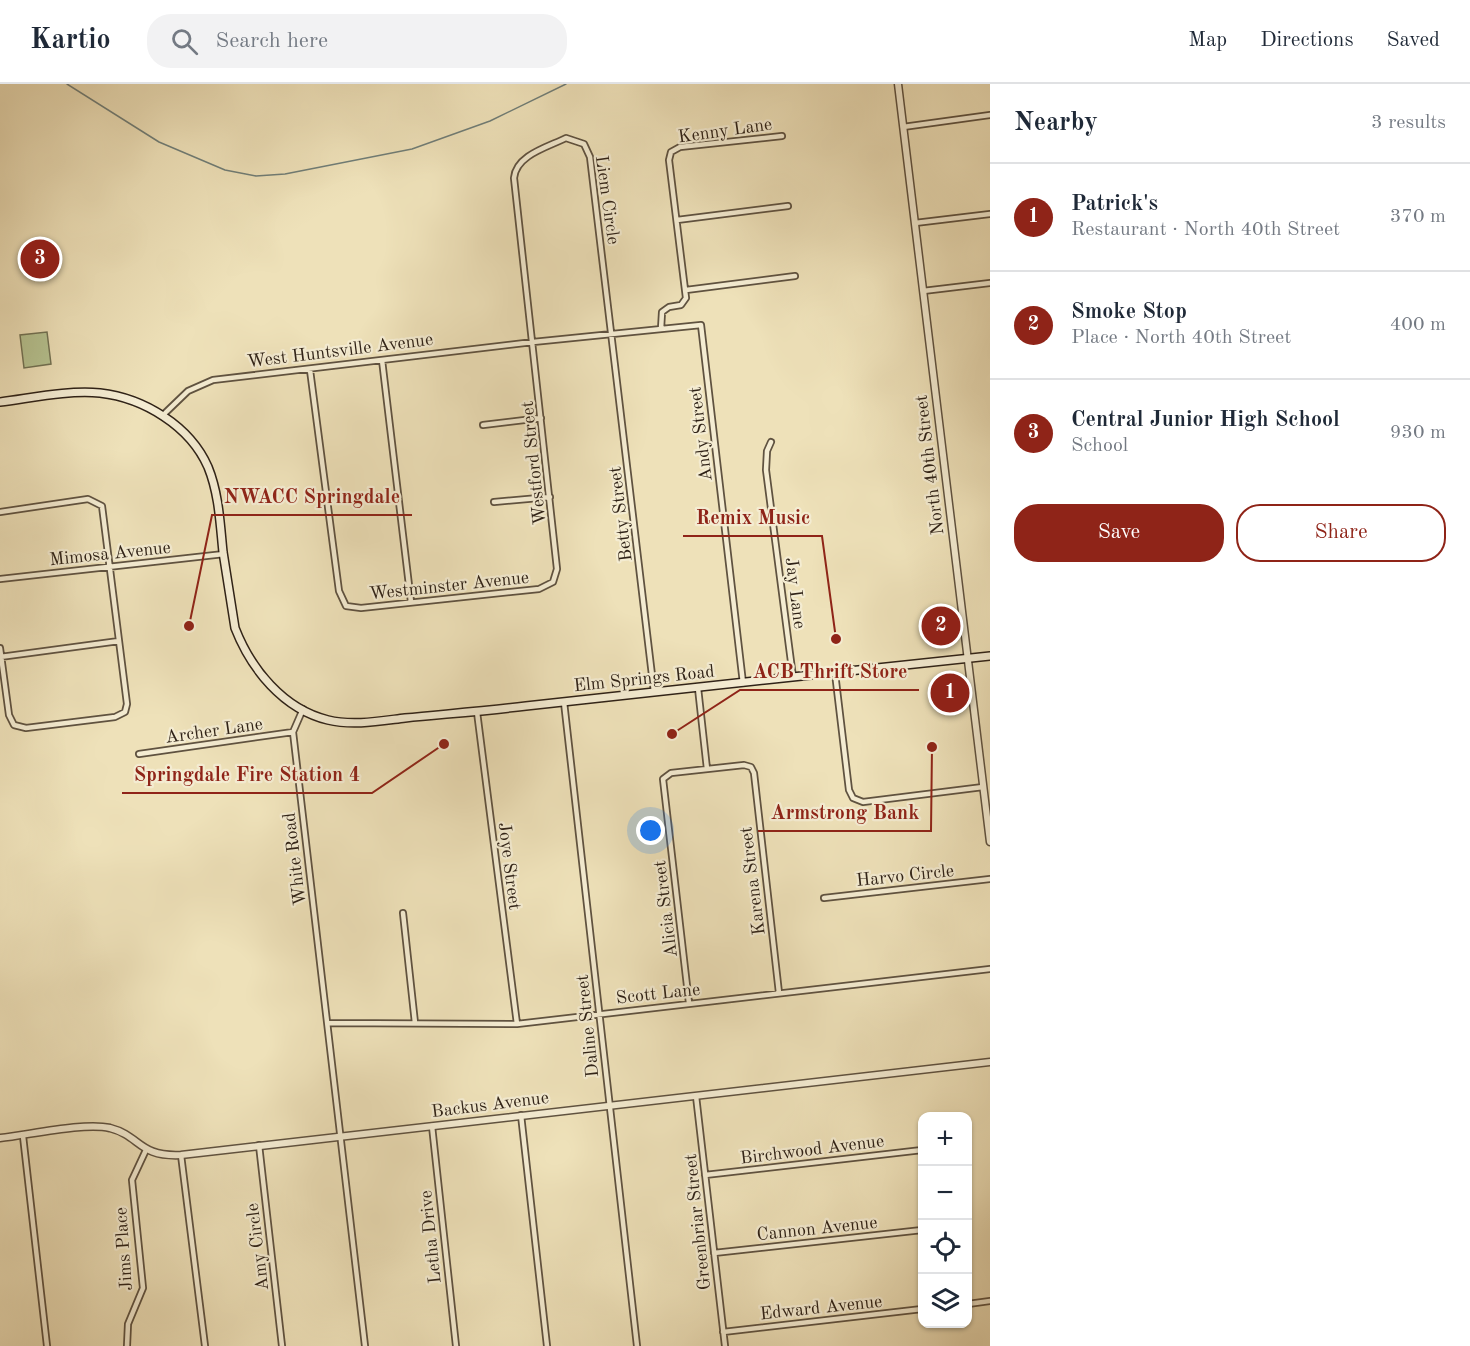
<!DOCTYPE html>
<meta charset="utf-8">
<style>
body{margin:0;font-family:"Old Standard TT",serif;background:#f2f2f3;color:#1f2937}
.controls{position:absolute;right:18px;bottom:18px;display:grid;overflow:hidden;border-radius:12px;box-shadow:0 2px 4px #0004}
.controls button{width:54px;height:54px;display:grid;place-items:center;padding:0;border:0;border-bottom:2px solid #e0e1e3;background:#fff;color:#1f2937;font:30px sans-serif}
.you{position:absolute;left:651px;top:747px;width:21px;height:21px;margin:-15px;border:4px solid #fff;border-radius:50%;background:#1a73e8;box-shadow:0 0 0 9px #1a73e833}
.badge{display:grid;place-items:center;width:39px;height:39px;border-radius:50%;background:#8f2418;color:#fff;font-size:20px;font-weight:700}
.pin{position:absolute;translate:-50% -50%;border:3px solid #fff;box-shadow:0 2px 6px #0006}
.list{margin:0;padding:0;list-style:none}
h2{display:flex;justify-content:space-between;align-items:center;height:78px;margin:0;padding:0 24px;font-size:26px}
h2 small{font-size:20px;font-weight:400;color:#747a83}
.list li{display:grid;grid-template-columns:39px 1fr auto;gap:18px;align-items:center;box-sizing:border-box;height:108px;padding:0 24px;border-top:2px solid #e0e1e3}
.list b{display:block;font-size:22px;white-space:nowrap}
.list p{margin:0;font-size:20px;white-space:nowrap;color:#747a83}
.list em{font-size:20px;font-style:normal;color:#747a83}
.actions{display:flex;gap:12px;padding:18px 24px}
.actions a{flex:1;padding:14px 0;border:2px solid #8f2418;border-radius:24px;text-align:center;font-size:21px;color:#8f2418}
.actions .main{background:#8f2418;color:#fff}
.icon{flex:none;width:33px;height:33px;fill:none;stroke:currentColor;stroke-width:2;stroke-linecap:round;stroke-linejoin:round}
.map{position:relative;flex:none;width:990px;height:1262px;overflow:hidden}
header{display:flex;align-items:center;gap:36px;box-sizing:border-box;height:84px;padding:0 30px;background:#fff;border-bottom:2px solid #e0e1e3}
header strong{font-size:28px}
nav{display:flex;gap:33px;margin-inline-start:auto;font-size:21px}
.search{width:420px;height:54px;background:#f2f2f3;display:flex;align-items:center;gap:15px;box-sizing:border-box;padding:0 21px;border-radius:24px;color:#747a83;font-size:22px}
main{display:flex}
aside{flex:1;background:#fff}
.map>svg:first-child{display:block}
.green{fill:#b6c391;stroke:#727254;stroke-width:1.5}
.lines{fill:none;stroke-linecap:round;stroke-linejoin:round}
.stream{stroke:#707e78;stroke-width:1.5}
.minor-casing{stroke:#5f5240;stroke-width:8}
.tertiary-casing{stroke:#5f5240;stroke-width:9}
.secondary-casing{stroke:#2f2217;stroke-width:10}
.minor{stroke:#f4ecd2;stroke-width:4.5}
.tertiary{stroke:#f4ecd2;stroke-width:6}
.secondary{stroke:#f4ecd2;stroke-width:7}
.labels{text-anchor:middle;stroke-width:4.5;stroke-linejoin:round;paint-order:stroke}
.street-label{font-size:18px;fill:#2f2217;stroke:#f4ecd2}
.leader{fill:none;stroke:#8f2418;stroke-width:2}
.callout-dot{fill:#8f2418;stroke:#f4ecd2;stroke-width:2}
.callout-label{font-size:20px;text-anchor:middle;font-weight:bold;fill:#8f2418;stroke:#f4ecd2;stroke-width:4.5;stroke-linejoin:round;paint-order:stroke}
</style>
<header>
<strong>Kartio</strong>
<div class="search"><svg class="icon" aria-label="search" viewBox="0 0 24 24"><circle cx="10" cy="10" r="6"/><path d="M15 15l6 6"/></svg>Search here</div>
<nav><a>Map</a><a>Directions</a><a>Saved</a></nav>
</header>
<main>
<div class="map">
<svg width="990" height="1262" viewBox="0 0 990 1262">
<rect width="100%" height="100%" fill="#eee1b9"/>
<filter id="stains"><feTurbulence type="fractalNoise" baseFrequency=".00333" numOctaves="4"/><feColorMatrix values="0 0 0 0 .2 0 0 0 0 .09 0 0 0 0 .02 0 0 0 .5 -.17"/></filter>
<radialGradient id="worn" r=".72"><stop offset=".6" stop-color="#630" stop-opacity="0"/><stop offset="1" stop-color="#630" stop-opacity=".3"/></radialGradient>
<path class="green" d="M47,248L51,280L24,284L20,251Z"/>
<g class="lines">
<path class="stream" d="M67,0L159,58L225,86L256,92L285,90L412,65L490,37L566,0"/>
<defs>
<path id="minor" d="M903,43L990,31
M677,136L788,122
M915,139L990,130
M686,206L795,192
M923,207L990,199
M661,245L662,228L669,223L681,221L686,214L669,76L671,68L680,63L782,52
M382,276L411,518
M310,286L339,507L346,522L361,524L539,505L553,498L557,485L514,94C516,71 548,63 566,54L584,60L590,73L654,608
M162,332L188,307L213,296L533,258L701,241L743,599
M483,341L541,334
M771,358L767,367L766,386L793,593
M494,418L550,413
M0,428L88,415L102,422L127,620L125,628L115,633L26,644L14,641L9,631L0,564
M0,495L224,470
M0,573L119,557
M835,589L849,706L853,714L863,718L983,703
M698,604L707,685
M564,618L637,1262
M303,625L293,648L365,1262
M477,628L517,940
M139,670L293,648
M824,814L990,795
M403,829L415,939
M689,919L663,695L671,689L744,681L751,683L754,689L779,909
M329,939L517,940L990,885
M696,1012L725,1262
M521,1031L547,1262
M432,1042L456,1262
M23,1052L47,1262
M259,1061L282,1262
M181,1071L205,1262
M705,1091L922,1066
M714,1169L922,1146
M968,1220L990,1217
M723,1248L922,1225
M127,1262L128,1240L143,1204L132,1096L146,1066"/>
<path id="tertiary" d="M898,0L990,758
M0,1054C29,1051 84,1038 110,1044C141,1052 138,1073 181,1071L990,978"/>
<path id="secondary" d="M0,318C32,314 67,306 100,309C144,314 190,342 208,383C219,410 220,439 223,468C227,493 231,519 235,544C251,585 283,625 328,636C353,642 380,637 405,634C445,630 486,627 526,622C681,605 835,588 990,572"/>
</defs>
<use href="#minor" class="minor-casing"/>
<use href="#tertiary" class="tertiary-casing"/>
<use href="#secondary" class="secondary-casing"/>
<use href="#minor" class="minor"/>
<use href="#tertiary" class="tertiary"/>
<use href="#secondary" class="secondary"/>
</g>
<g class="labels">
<g class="street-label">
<text transform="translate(725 46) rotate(-8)" y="6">Kenny Lane</text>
<text transform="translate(608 116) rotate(82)" y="6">Liem Circle</text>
<text transform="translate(340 266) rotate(-7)" y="6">West Huntsville Avenue</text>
<text transform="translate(700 350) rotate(-97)" y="6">Andy Street</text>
<text transform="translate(533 379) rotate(-96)" y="6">Westford Street</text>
<text transform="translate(929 381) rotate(-97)" y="6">North 40th Street</text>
<text transform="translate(620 430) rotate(-97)" y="6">Betty Street</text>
<text transform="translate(110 469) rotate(-6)" y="6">Mimosa Avenue</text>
<text transform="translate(449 501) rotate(-6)" y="6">Westminster Avenue</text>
<text transform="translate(796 509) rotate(83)" y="6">Jay Lane</text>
<text transform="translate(644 594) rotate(-6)" y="6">Elm Springs Road</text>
<text transform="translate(214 646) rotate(-8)" y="6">Archer Lane</text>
<text transform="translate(294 775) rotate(-97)" y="6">White Road</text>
<text transform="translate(510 782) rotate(83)" y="6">Joye Street</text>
<text transform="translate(905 791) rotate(-6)" y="6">Harvo Circle</text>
<text transform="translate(752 797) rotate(-97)" y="6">Karena Street</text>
<text transform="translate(665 825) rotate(-97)" y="6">Alicia Street</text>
<text transform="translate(658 909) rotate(-6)" y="6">Scott Lane</text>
<text transform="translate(587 942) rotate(-96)" y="6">Daline Street</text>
<text transform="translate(490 1020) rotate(-7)" y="6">Backus Avenue</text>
<text transform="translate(812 1065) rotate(-7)" y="6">Birchwood Avenue</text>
<text transform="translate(697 1138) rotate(-96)" y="6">Greenbriar Street</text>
<text transform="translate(817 1144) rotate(-6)" y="6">Cannon Avenue</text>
<text transform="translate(430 1153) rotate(-96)" y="6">Letha Drive</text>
<text transform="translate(257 1163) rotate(-97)" y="6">Amy Circle</text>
<text transform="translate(123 1165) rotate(-94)" y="6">Jims Place</text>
<text transform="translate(821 1223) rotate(-6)" y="6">Edward Avenue</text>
</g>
</g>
<path class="leader" d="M189 542L212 431H412M836 555L822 452H683M672 650L740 606H919M444 660L372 709H122M932 663L931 747H758"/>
<g class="callout-dot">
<circle cx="189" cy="542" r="6"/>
<circle cx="836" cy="555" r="6"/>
<circle cx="672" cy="650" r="6"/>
<circle cx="444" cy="660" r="6"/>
<circle cx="932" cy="663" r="6"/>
</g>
<g class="callout-label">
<text x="312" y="419">NWACC Springdale</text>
<text x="753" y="440">Remix Music</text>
<text x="830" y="594">ACB Thrift Store</text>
<text x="247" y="697">Springdale Fire Station 4</text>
<text x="845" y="735">Armstrong Bank</text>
</g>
<rect width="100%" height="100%" filter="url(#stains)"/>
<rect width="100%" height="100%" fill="url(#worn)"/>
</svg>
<div class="controls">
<button>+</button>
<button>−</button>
<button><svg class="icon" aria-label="locate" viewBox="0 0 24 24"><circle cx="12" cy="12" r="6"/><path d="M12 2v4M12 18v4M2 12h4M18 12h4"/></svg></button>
<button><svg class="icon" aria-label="layers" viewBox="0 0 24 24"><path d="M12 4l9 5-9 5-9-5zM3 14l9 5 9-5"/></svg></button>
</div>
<div class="you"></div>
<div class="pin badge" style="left:950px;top:609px">1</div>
<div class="pin badge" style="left:941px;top:542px">2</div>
<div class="pin badge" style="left:40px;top:175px">3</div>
</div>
<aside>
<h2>Nearby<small>3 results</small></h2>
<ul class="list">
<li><span class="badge">1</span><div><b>Patrick's</b><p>Restaurant · North 40th Street</p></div><em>370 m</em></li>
<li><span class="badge">2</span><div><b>Smoke Stop</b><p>Place · North 40th Street</p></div><em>400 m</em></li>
<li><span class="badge">3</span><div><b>Central Junior High School</b><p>School</p></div><em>930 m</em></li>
</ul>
<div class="actions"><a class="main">Save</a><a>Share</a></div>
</aside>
</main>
